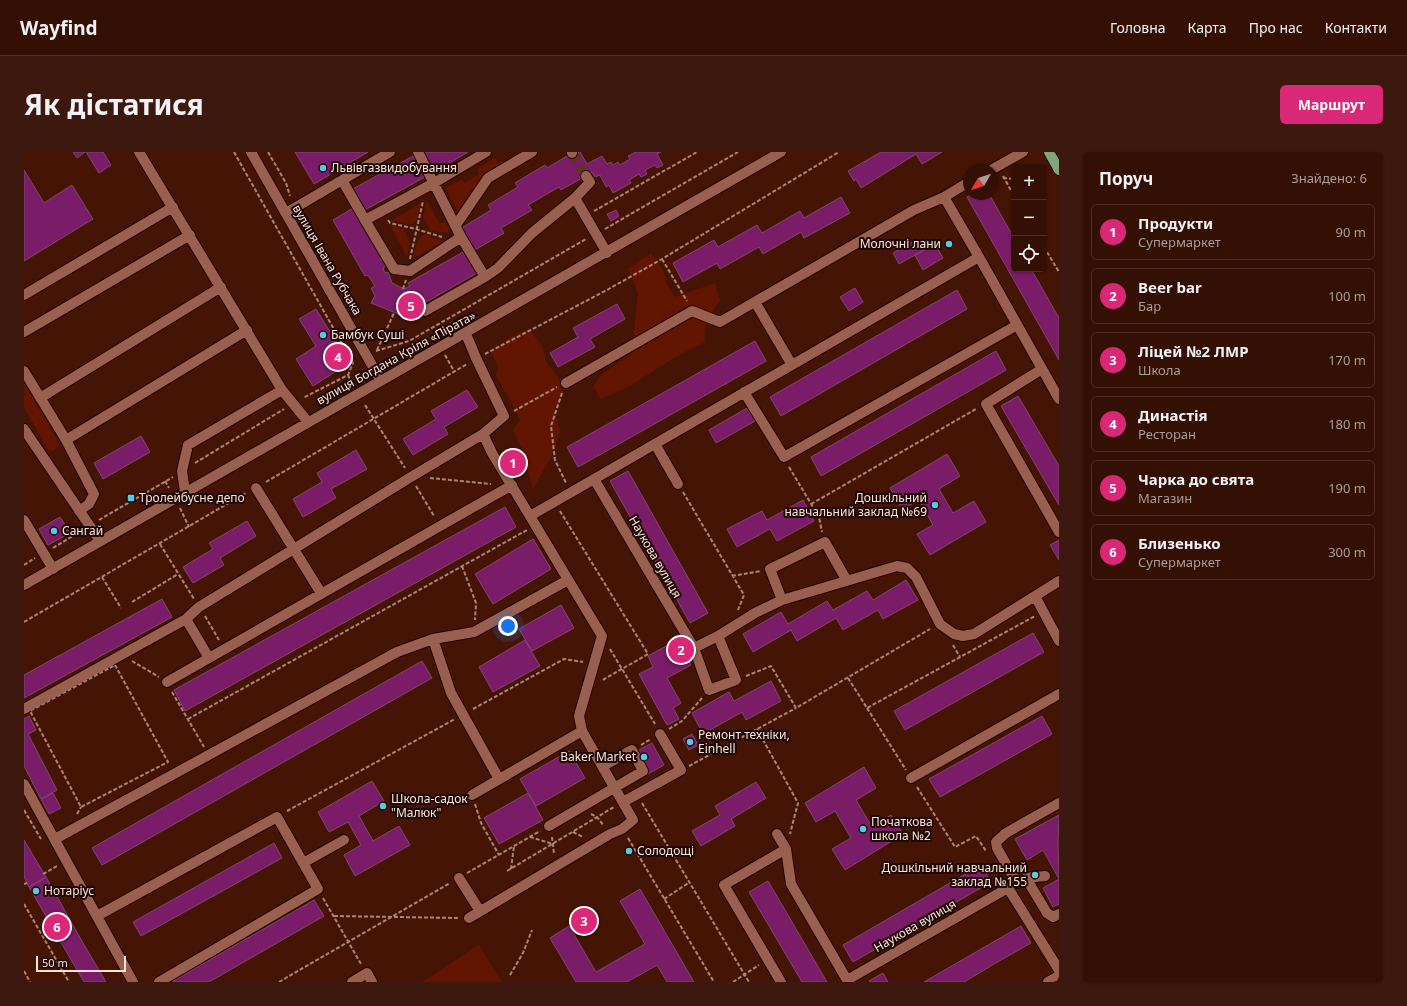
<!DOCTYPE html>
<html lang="uk">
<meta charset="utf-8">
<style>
body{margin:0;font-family:"Noto Sans",sans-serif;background:#3c180e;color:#f1f3f6}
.controls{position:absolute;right:12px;top:12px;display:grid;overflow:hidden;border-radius:6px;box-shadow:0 1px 3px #0004}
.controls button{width:36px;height:36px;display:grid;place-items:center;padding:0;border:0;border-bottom:1px solid #4e2f26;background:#340f04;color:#f1f3f6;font:20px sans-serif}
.compass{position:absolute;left:939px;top:12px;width:36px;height:36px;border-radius:50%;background:#340f04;box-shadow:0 1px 3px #0004;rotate:231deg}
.scale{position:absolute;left:12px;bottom:10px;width:90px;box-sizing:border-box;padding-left:4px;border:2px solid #ffe3db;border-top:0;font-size:11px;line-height:14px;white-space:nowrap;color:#ffe3db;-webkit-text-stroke:3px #1e0804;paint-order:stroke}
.you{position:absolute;left:484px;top:474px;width:14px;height:14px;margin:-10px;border:3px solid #fff;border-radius:50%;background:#1a73e8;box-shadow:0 0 0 6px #1a73e833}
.badge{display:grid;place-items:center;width:26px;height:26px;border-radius:50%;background:#db2777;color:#fff;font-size:13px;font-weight:700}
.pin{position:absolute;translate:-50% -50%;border:2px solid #fff;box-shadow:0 1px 4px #0006}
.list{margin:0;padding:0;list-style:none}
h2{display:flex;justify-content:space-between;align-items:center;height:52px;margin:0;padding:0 16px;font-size:17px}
h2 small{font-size:13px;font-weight:400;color:#a99c9a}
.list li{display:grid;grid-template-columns:26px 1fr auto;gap:12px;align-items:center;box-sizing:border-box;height:56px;margin:0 8px 8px;padding:0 8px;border:1px solid #4e2f26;border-radius:6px}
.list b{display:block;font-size:15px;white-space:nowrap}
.list p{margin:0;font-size:13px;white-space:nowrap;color:#a99c9a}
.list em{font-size:13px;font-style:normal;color:#a99c9a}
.icon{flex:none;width:22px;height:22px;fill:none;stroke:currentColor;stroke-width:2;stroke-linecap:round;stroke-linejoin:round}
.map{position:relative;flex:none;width:1035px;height:830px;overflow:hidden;border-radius:6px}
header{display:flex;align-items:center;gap:24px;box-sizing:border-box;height:56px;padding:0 20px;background:#340f04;border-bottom:1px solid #4e2f26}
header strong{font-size:19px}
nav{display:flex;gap:22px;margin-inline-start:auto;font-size:14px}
.intro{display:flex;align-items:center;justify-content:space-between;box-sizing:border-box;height:96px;padding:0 24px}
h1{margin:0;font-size:28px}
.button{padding:10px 18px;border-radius:6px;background:#db2777;color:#fff;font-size:14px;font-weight:700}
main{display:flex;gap:24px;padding:0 24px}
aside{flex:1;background:#340f04;border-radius:6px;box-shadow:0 1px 3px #0004}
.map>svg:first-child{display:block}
.green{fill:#621500}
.building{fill:#7a1c67;stroke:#7b4b6e}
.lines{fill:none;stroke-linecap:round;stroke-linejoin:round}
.minor-tunnel{stroke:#623325;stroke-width:10;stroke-dasharray:10 5;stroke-linecap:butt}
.minor-casing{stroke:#250200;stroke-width:12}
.major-casing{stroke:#250200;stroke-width:12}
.path{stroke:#ab857a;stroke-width:2;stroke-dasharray:4 2;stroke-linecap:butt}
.minor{stroke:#9a604f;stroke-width:10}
.major{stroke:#81a67d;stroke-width:10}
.poi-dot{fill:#59c8e4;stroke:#1e0804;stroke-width:1.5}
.labels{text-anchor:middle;stroke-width:4;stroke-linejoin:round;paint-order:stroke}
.poi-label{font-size:12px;fill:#ffe3db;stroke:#1e0804;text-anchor:start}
.street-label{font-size:12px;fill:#ffe3db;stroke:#1e0804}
</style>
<header>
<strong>Wayfind</strong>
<nav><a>Головна</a><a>Карта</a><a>Про нас</a><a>Контакти</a></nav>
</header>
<div class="intro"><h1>Як дістатися</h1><a class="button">Маршрут</a></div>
<main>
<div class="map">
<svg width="1035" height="830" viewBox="0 0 1035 830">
<rect width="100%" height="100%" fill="#461405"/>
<path class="green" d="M471,6L474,11L477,9L479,11L459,23L434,60L422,36L438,27L440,31L455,22L453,17Z
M403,48L415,71H422L425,76L424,81L407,79L399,65Z
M397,51L392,70L387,73L368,68Z
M366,73L379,76L386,90L383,105Z
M401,82L419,89L388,107L395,85Z
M104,86V88L0,151V147Z
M627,101L639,119L642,131L651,145L691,131L696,149C687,161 678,174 681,190L653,204L606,234L577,247L569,235L577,223L608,202L611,167L614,141L604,117Z
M505,177L519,195L522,210L534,225L540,242L531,256L536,280L528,303L509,337L503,315L500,300L489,279L496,268L487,250L472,224L474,214L466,199L487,185Z
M0,230L35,291L34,295L29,299L24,298L0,255Z
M455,793L478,830H398Z"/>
<path class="building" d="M49,0H61L53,6Z
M62,0H79L87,13L75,21Z
M271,0H344L290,32Z
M399,0H444L410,20Z
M550,0H556L563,12L578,4L583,12L587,10L589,13L594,10L596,13L606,7L604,4L612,0H637L633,2L639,13L633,16L631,13L621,18L623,22L617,25L615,22L605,28L607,31L589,41L585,33L582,35L576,23L571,25L568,20L537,38L535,35L504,53L508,58L477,76L480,81L449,99L436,77L467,58L464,53L494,35L491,31L521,13L523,16Z
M857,0H918L898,12L892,2L837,36L832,27L830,29L824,19Z
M389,4L401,25L339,59L327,38Z
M0,18L20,51L48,33L69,67L0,109Z
M948,42H965L990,86V117H1007L1035,166V208L943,45Z
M817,45L826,61L780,86L777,80L739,102L735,95L696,117L693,111L659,130L649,111L690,88L694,95L733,73L738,81L776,59L780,66Z
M329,56L362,114L359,116L361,121L364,120L368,131L380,137L386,134L384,131L441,99L453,121L397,153L395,149L390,153L391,156L377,163L347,151L351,144L347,136L351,134L344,123L341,124L309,68Z
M592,58L595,64L587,69L583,62Z
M894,87L900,98L875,112L869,101Z
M911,92L919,106L899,118L891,103Z
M831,136L839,150L825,159L816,145Z
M933,138L943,157L757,264L746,245Z
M593,152L601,167L566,187L571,195L534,215L526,201L554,185L549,176Z
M292,157L325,211L289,234L272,207L292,194L275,167Z
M731,189L742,209L554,315L543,295Z
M972,199L982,218L797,324L787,305Z
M443,238L454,255L420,275L424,282L389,303L379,287L412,267L407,259Z
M994,244L1035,314V353L977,254Z
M723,256L731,269L692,291L685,278Z
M117,284L126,300L79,327L70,311Z
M332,298L343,317L307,337L312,346L279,365L269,347L298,330L293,321Z
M923,302L936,324L915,337L929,361L950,349L962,370L906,403L893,382L909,373L895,348L878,357L866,336Z
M604,319L684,461L666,471L586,329Z
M779,348L790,369L753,389L746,377L713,395L703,377L738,359L743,368Z
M481,355L492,375L161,559L150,538Z
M36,365L46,381L24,393L15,377Z
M223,369L232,384L196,406L200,413L169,431L159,415L189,397L185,391Z
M509,387L527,417L469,452L451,422Z
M1035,388V408L1026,393Z
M882,428L894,448L859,467L854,458L819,478L812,466L773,489L767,478L729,500L719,482L757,460L764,472L803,449L809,458L843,439L849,448Z
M138,447L148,465L0,546V523Z
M537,453L550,476L508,499L495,477Z
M1009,481L1020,500L881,578L870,559Z
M501,488L516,514L469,540L455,515Z
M653,488L667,513L643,526L657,551L649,556L655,567L643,573L615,522L629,515L624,504Z
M398,509L408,526L78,713L68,696Z
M747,529L757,549L722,568L718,560L679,582L668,561L705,540L710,549Z
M5,564L12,578L4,582L33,638L17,647L0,614V567Z
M1018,564L1028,582L916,645L905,627Z
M668,582L674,593L665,598L659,587Z
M628,591L640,613L624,622L611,600Z
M545,599L561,626L512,654L496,627Z
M840,615L852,636L832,648L848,675L867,663L879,682L821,718L808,697L827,686L811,659L792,670L781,651Z
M348,629L360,649L335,664L349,689L375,674L386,693L331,724L320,703L337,693L324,670L305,680L294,660Z
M732,630L742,646L707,667L711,674L677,694L668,679L696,663L691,654Z
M29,641L37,656L25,662L17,647Z
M504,641L519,668L475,692L460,666Z
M1035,663L1034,691L1035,727L1019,698L1003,708L991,687Z
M0,688L22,725L5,735L0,725Z
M250,691L258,706L117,784L109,770Z
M957,713L967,730L829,810L819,793Z
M22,725L59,791L82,830H60L5,735Z
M1035,727V752L1029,755L1019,736Z
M744,729L803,830H778L725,740Z
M616,737L670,830H643L633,813L603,830H552L526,786L545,774L572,820L621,792L596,749Z
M290,748L300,764L185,830H149V829Z
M997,774L1007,791L970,812L940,830H900Z
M859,821L864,830H846L845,829Z"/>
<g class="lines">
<path class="minor-tunnel" d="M548,1L562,24"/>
<defs>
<path id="minor" d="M115,0L258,238L284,270
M227,0L357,229
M394,0L437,85L461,125L401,159
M548,0V1
M967,18L999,0
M318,28L341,68L410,31L462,0
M551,46L566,30L562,24
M262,61L366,0
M341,68L370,117L386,119L437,85
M432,73L464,26L508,0
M955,105L1035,247
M461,125L474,116L508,81L551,46L583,101
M0,143L149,55
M731,150L768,213
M0,180L166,83
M442,182L452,206L480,264L459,282L468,301L578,484L555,564L558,579L609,668L598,677L586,682L445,766
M1018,217L962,252L1035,380
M0,219L42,288L70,342L65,352L55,359
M542,231L668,159L696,170L890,58L920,45
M720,240L760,305L993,173
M16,246L197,135
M0,277L76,389
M42,288L223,178
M631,292L654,332
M570,327L670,496L685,538L712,528L694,484
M232,336L297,441
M161,340L158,319L164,293L258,238
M506,364L955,105L920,45L945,30
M0,368L29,417
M0,433C251,287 505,146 757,0
M1011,444L1035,489
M758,448L746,417L801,390L823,429
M162,467L185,506
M409,487L427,541L475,627
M670,496L694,484L731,461L758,448L873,414L883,416L892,425L916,472L930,482L939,484L950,482L1035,429
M143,530L488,333
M0,557L162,467L175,455L387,325L459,282
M887,626L1035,542
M0,632L109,830
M448,643L558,579
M599,650L657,618L636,582
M525,674L619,619L608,598L579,614
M753,682L762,697L767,732L823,828L984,736L1035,818
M31,687L373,500L409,487L450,480L544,428
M279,711L320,688
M435,726L456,759
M1002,726L1023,761L1029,765L1035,762
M997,729L1002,726L1021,724
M993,731L973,696L972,690L982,681L1035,651
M73,764L253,665L294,737L135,830
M328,830L343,821L348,830
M757,830L700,733L762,697
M1024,830L1035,824"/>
<path id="major" d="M1025,0L1035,18"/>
</defs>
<use href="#minor" class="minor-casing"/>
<use href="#major" class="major-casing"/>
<path class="path" d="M210,0L329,211L324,223L279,246
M244,0L262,31L266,44
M979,24L990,44
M979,26L990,27
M570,59L673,0
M364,68L366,71L392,77L418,85
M581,77L714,0
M1020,95L1035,120
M386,107L399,49
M638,107L663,149
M379,137L382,128
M353,198L370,161
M352,199L385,189L562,87
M461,202L583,138L638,107L815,0
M421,203L430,219
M324,223L328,232
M538,241L527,274L531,308L542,331
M341,253L381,316
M490,259L533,235
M171,311L260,257
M765,315L795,365L798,380
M406,326L467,332
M141,329L145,336
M242,330L443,212
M392,334L410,364
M659,340L720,443L714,458
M787,352L952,257
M156,356L165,375
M536,359L624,502L577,529
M75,368L149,325
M136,392L170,447
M29,396L57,379
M0,413L11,406
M438,414L452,451L451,468
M708,424L737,419
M78,425L97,456
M108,450L154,422
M181,464L195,488
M0,470L222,341
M929,493L936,505
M586,497L631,572
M108,509L135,525
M91,513L144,610L57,655L6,559Z
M722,524L747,514L772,556L906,477
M824,526L843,556L1011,464
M148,540L180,595
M843,556L882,618
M449,557L540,507L559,510
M164,567L503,378
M645,577L658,569L678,546
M733,577L774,651L766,682
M617,593L627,587
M665,614L772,556
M893,635L931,695L952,684L962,699
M618,651L725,830
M451,652L457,671L475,703
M0,658L17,687
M263,659L431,567
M53,662L57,655
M567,662L573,665L580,674
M549,680L559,685
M506,685L529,692
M528,685L530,702
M604,686L690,830
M487,717L490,694
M483,719L590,655
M443,721L516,679
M19,722L33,714
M0,732L3,731
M299,746L337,812
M640,747L666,730
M0,752L45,830
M310,764L435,766
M0,819L6,830
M486,823L499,801L508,778
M255,830L426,731
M709,830L735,813"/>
<use href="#minor" class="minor"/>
<use href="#major" class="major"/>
</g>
<g class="poi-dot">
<circle cx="299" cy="16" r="4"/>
<circle cx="925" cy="92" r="4"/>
<circle cx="299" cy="183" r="4"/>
<rect x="103" y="342" width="8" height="8" rx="2"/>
<circle cx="911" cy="353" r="4"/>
<circle cx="30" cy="379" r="4"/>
<circle cx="666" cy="590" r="4"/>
<circle cx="620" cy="605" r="4"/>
<circle cx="359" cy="654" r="4"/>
<circle cx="839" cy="677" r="4"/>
<circle cx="605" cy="699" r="4"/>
<circle cx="1011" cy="723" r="4"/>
<circle cx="12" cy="739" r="4"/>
</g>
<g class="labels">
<g class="poi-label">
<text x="307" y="20">Львівгазвидобування</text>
<text x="917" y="96" text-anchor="end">Молочні лани</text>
<text x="307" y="187">Бамбук Суші</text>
<text x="115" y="350">Тролейбусне депо</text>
<text x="903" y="350" text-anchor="end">Дошкільний<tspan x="903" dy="14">навчальний заклад №69</tspan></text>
<text x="38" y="383">Сангай</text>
<text x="674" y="587">Ремонт техніки,<tspan x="674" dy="14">Einhell</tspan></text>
<text x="612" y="609" text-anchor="end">Baker Market</text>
<text x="367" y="651">Школа-садок<tspan x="367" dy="14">"Малюк"</tspan></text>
<text x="847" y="674">Початкова<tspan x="847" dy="14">школа №2</tspan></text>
<text x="613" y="703">Солодощі</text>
<text x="1003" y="720" text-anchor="end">Дошкільний навчальний<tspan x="1003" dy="14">заклад №155</tspan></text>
<text x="20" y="743">Нотаріус</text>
</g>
<g class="street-label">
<text transform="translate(303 108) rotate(60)" y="4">вулиця Івана Рубчака</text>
<text transform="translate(372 206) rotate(-29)" y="4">вулиця Богдана Кріля «Пірата»</text>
<text transform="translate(631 405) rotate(60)" y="4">Наукова вулиця</text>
<text transform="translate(891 774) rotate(-30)" y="4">Наукова вулиця</text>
</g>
</g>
</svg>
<div class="controls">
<button>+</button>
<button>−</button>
<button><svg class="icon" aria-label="locate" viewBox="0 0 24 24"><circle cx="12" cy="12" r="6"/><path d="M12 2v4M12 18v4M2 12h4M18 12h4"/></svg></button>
</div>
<svg class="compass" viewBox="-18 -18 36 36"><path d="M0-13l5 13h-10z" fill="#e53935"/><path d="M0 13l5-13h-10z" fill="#a99c9a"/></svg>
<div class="scale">50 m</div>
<div class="you"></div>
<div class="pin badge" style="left:489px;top:311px">1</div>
<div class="pin badge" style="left:657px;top:498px">2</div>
<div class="pin badge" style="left:560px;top:769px">3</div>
<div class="pin badge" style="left:314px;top:205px">4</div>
<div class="pin badge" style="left:387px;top:154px">5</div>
<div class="pin badge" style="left:33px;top:775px">6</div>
</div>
<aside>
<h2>Поруч<small>Знайдено: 6</small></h2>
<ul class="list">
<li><span class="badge">1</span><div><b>Продукти</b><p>Супермаркет</p></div><em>90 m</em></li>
<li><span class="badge">2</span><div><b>Beer bar</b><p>Бар</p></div><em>100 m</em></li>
<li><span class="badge">3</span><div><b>Ліцей №2 ЛМР</b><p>Школа</p></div><em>170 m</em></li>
<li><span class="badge">4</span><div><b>Династія</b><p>Ресторан</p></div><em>180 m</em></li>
<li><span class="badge">5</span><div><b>Чарка до свята</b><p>Магазин</p></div><em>190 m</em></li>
<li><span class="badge">6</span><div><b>Близенько</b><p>Супермаркет</p></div><em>300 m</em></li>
</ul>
</aside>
</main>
